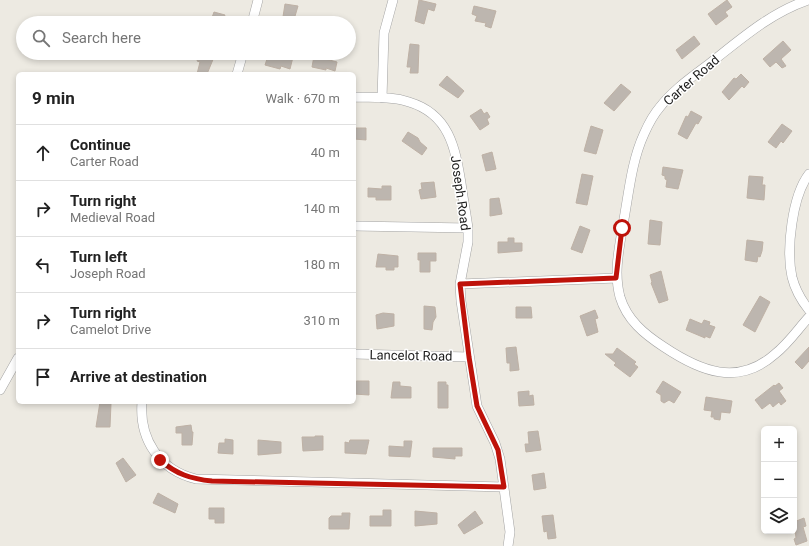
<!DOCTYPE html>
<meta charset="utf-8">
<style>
body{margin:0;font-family:Roboto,sans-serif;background:#f6f6f6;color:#222}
.controls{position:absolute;right:12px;bottom:12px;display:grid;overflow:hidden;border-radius:6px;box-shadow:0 2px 6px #0003}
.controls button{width:36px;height:36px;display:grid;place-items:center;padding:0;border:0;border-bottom:1px solid #e0e0e0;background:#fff;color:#222;font:20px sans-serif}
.stop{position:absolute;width:12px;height:12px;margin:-9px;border:3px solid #be120a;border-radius:50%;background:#fff}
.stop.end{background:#be120a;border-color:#fff;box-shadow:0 1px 4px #0008}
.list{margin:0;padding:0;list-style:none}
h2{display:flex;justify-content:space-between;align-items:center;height:52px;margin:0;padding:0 16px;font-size:17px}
h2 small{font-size:13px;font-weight:400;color:#767676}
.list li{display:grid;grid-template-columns:26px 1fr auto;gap:12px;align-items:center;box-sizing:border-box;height:56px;padding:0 16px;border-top:1px solid #e0e0e0}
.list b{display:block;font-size:15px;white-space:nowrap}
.list p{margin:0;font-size:13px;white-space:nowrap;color:#767676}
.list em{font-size:13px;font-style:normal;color:#767676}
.icon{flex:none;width:22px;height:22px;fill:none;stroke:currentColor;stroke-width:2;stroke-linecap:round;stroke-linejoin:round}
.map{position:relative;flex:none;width:809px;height:546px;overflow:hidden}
.search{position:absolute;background:#fff;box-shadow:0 2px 6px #0003;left:16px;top:16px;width:340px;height:44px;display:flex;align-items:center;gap:10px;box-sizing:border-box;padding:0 14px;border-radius:22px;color:#767676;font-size:15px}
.panel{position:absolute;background:#fff;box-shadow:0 2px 6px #0003;left:16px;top:72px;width:340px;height:332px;border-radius:6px}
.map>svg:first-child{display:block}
.building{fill:#bdb6af;stroke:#beb1a5}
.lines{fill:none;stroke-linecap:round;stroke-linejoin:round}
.street-casing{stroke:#a3a3a3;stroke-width:10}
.street{stroke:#fff;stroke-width:9}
.route{stroke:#be120a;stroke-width:5}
.labels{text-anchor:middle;stroke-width:3;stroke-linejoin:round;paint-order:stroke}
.street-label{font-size:13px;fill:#1c1c1c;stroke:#fff}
</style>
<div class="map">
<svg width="809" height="546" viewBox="0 0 809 546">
<rect width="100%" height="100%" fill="#edeae2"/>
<path class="building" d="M419,0L436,4L434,11L428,9L424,24L415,21Z
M727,0L732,7L725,12L728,16L716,25L708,14Z
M285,4L298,6L293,23H282Z
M474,6L496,11L491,28L485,26L486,23L475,21L477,16L472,14Z
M214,12L225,15L222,23H210Z
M694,36L700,44L682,59L676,50Z
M783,41L791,50L781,59L786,66L782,68L776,62L770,67L763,59Z
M410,44L419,45L418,73H410L411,67H407Z
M200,53L214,57L207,74H197L200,62L197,61Z
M269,53H278L293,57L290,69L281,66L280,69L265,65Z
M314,56L337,62L335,71L326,68V70L312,67Z
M741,74L749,82L744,88L742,86L729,100L722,92L734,78L736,79Z
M447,76L464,91L458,98L439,85Z
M621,84L631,92L614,111L604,103Z
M481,109L484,114L487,112L490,117L487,119L489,124L480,130L470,116Z
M691,111L702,117L698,124L696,123L687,139L678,134L686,116L688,117Z
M782,124L792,131L783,143L781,141L776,148L768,142Z
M591,126L603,130L596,154L584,151Z
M354,128H366V140L354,139Z
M408,132L418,138L420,142L427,148L422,155L402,141Z
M492,152L496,169L486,171L482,155Z
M663,167L683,170L678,189L666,187L667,180L665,179V176L662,175Z
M582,174L593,176L587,205L576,203Z
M749,176L763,177L762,185H765L764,200L747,198Z
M434,182L436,197L421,199L419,190L422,189L421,183Z
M382,186H391V200H376V197H368V188L382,189Z
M499,198L502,214L490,216V199Z
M650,220L662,222L660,245L648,244Z
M580,226L590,230L582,253L571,249Z
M508,238H514V243H522V251L498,253V242H508Z
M747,240L763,242L762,251L760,257L758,256L757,262L745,260Z
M418,253H436V261H430V272H420V260H418Z
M378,254L398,256V267H394V270H386V267H376Z
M661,271L668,300L659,303L651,283L652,282L650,275Z
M760,296L770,302L755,332L743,325Z
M424,306L435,307L436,317L433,322L432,330L424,329Z
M516,307H531L532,318H516Z
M595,310L598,318L595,319L598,332L587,336L580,316Z
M383,313L394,314V326L377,329L376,315Z
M690,319L702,324L704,320L710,322L709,325L715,327L710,338L705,336V338L686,330Z
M516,347L519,370L510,371V363H507L506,348Z
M809,347V361L802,369L795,362Z
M617,348L636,362L634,364L638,367L630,377L614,365L616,363L605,354H613Z
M357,381H369V395L354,394V382Z
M663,381L681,392L674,403L669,400L664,403L661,401V395L656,392Z
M393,382H400V386L411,387V398H391Z
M438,382H446V385H448V408H438Z
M779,383L783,388L779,391L786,401L781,405L779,402L773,407L770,403L762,409L755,400L774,385L775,386Z
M529,391V396L533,395L534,405L519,406L518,392Z
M706,397L732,401L730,413L721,412L720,420L714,419V417H711L712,411L704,410Z
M100,402L111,403L110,427H96Z
M191,425L192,432H193L192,445H182V433H176V427Z
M538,431L541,450L526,452L525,444H529L528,432Z
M315,436H323V450L303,451L302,437H315Z
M225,439L233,440V454L218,453L219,443H225Z
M258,440L281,442V453L258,455Z
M350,440H369L366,454L345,453V442L349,443Z
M404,441H412L410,457L389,456V446L404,447Z
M433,448H462V456H455V459L433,457Z
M123,458L136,475L126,482L116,463Z
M544,473L546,488L534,490L532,475Z
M158,493L178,504L175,513L153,503Z
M209,508H224V523H215V519H209Z
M383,510H391V526H370V516H383Z
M415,511L437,513V524L415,526Z
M475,511L483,523L464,534L458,525Z
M342,513H350L349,529H329V518L331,516H342Z
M553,515L556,538L548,539L547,531L544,532L542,516Z
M804,518L806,526L803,527L807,541L796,545L794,539L796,538L794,522Z"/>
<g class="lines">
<defs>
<path id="street" d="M808,0C770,13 741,39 709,64C692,77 673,90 660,107C653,115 648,125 644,134C632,160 629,191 624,219C620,245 613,271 620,297C627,320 644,334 664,347C700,371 738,387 775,354C788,344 798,329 809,317
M252,23L258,0
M237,74L243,53
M354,97C372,98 391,96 409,102C449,114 455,147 461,183C463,198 466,213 468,228V242L460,284L461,301L477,406L495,443L500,459L510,532L508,546
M382,98L384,33L393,0
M809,174C792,196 786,250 792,277C795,289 801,300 809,310
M354,226L468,228
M460,284L617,278
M354,354L469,357
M0,390L18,358
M142,402C139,439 159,470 196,479L504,487"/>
</defs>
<use href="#street" class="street-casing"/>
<use href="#street" class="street"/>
</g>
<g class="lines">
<path class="route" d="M160,460C176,474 191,479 212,481L504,487L498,450L477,406L469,357L460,284L616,278L622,228"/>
</g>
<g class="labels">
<g class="street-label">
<text transform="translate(691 80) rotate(-41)" y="5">Carter Road</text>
<text transform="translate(461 193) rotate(82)" y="5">Joseph Road</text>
<text transform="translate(411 355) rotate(1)" y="5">Lancelot Road</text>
</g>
</g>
</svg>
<div class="controls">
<button>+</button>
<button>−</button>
<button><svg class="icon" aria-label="layers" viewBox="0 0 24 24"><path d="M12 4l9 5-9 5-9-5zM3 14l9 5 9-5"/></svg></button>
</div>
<div class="stop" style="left:622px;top:228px"></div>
<div class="stop end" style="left:160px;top:460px"></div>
<div class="search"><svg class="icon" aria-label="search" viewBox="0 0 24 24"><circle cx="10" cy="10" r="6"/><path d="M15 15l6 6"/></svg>Search here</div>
<section class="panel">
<h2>9 min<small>Walk · 670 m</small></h2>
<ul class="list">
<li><svg class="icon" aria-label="ahead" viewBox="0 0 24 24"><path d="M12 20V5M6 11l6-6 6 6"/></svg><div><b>Continue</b><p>Carter Road</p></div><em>40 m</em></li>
<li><svg class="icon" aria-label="right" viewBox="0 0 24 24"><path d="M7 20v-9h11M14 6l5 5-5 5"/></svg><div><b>Turn right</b><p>Medieval Road</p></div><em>140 m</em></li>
<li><svg class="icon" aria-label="left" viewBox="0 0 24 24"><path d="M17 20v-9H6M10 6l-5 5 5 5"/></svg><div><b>Turn left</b><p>Joseph Road</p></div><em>180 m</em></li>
<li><svg class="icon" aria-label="right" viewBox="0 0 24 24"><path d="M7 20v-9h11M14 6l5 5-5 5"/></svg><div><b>Turn right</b><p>Camelot Drive</p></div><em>310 m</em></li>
<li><svg class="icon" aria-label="arrive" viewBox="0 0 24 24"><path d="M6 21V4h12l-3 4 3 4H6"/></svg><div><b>Arrive at destination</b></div></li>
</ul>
</section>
</div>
